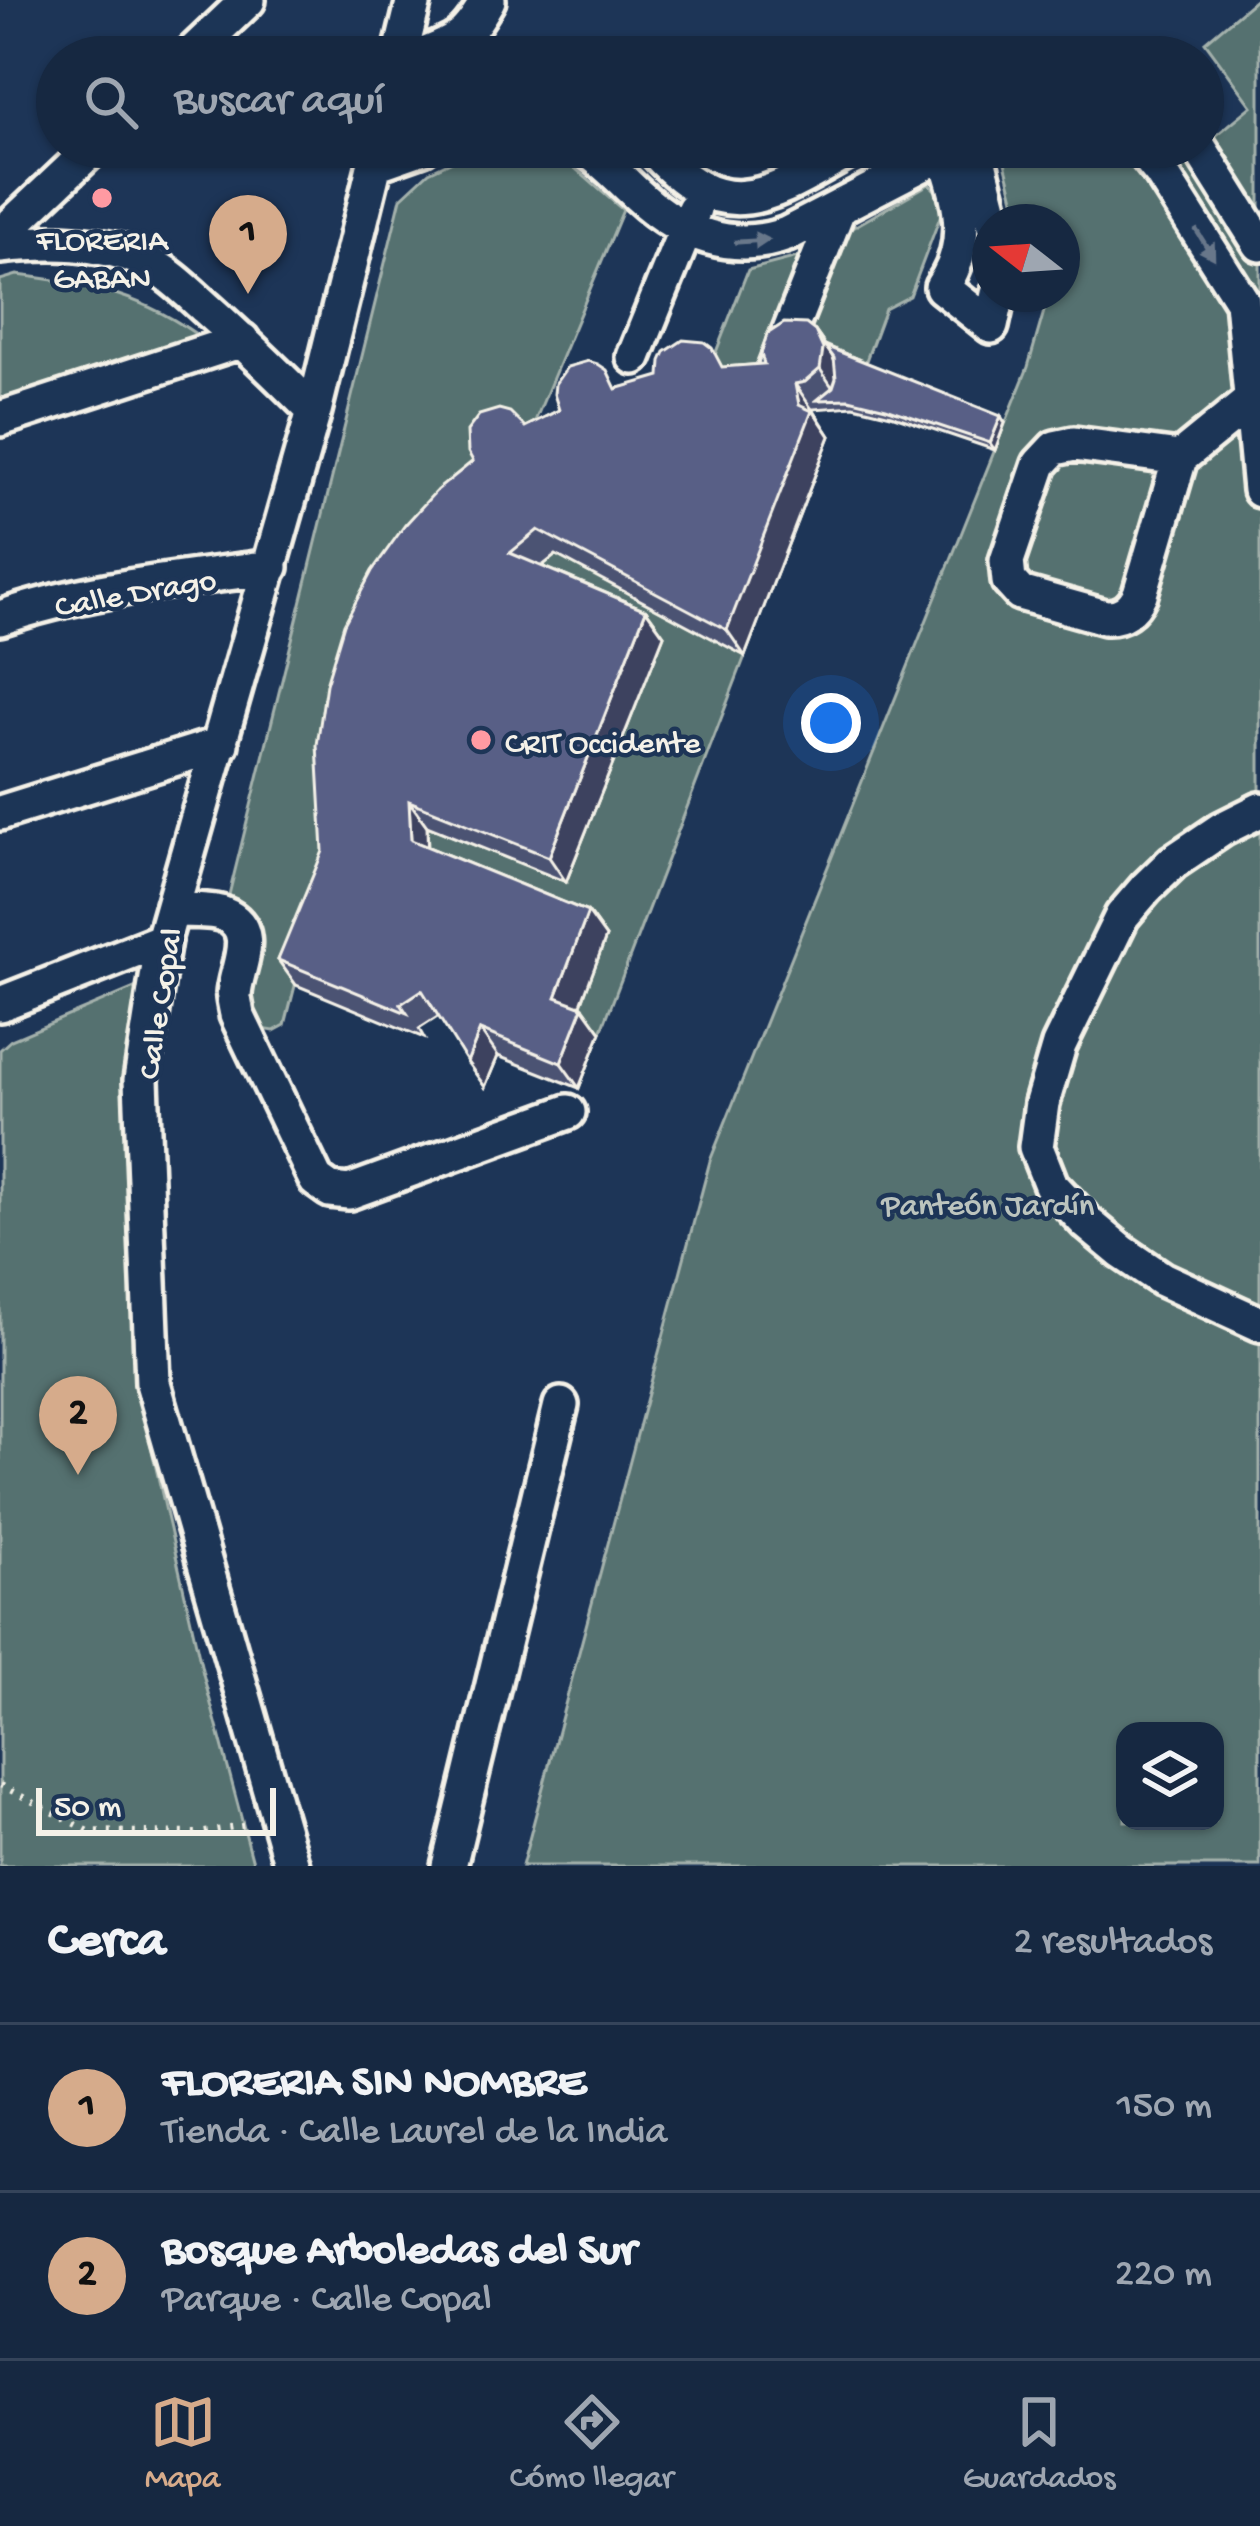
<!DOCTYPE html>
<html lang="es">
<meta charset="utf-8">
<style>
body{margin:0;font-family:"Gochi Hand",sans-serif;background:#23344c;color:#f1f3f6}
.controls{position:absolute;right:36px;bottom:36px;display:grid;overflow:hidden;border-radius:24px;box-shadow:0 3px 9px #0004}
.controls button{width:108px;height:108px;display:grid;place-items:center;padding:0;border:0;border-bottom:3px solid #35445a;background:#162841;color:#f1f3f6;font:60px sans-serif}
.compass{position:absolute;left:972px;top:204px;width:108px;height:108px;border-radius:50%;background:#162841;box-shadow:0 3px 9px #0004;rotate:287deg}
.scale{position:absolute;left:36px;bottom:30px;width:240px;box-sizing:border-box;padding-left:12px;border:6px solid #f4f1e8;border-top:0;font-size:33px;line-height:42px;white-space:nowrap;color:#f4f1e8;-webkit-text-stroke:9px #1d3557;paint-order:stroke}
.you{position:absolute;left:831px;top:723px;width:42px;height:42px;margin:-30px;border:9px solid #fff;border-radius:50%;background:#1a73e8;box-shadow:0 0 0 18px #1a73e833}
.badge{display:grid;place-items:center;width:78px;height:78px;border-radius:50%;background:#d6ab8b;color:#111;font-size:39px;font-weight:700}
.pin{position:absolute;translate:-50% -99px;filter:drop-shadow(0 3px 6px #0008)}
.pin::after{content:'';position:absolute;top:63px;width:42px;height:36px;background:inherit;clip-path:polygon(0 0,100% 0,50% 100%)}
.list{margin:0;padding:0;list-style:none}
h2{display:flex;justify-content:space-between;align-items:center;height:156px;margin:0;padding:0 48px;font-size:51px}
h2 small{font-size:39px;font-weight:400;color:#9ea6b1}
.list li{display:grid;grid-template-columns:78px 1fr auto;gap:36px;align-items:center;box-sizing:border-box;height:168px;padding:0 48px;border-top:3px solid #35445a}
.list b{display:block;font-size:45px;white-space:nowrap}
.list p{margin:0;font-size:39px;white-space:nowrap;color:#9ea6b1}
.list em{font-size:39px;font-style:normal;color:#9ea6b1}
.icon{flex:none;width:66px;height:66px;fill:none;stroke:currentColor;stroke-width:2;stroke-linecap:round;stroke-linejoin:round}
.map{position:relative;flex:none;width:1260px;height:1866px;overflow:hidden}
.search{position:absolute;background:#162841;box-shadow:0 3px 9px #0004;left:36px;right:36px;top:36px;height:132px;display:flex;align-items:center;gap:30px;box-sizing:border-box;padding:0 42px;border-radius:66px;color:#9ea6b1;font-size:45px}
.sheet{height:492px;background:#162841}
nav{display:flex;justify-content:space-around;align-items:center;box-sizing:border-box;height:168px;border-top:3px solid #35445a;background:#162841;font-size:33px;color:#9ea6b1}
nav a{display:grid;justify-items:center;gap:6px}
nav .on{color:#d6ab8b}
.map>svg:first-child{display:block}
.green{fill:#54716f;stroke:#a4b1ac;stroke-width:3;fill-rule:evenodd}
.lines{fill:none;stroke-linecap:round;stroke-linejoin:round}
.minor-casing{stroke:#f4f1e8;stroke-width:42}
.path{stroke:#f4f1e8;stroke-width:6;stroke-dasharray:3 9;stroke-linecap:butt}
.minor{stroke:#1d3557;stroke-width:33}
.wall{fill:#4c5273;stroke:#f4f1e8;stroke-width:3}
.shaded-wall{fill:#3e425e;stroke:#f4f1e8;stroke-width:3}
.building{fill:#585f86;stroke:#f4f1e8;stroke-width:3}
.oneway{fill:#68778a}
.poi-dot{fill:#ff9aa2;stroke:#1d3557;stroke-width:4.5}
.labels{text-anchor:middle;stroke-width:9;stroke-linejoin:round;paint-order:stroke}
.poi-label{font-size:33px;fill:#f4f1e8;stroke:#1d3557}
.street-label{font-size:33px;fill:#f4f1e8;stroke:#1d3557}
.park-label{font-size:33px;fill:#bcc4be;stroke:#1d3557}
</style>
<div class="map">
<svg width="1260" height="1866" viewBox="0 0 1260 1866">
<rect width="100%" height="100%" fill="#1d3557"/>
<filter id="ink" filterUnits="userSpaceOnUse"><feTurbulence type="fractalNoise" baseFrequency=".00833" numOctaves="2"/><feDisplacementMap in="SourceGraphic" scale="24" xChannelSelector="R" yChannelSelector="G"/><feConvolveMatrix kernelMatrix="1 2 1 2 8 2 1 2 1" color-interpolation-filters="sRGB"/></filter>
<g filter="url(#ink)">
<path class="green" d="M1255,0H1260V1866H522L710,1161L1028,367L1049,294H1062V222H1020L1001,147H1115L1135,160L1156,185L1252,106L1205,42ZM1125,1731H1215V1821H1125Z
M496,149L536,151L576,169L623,210L528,438L336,825L285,1025L274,1031L262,1029L247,1003L249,988L260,958V940L227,903L401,198L429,172L459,158Z
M929,184L946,201L910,296L885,309L864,366L823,350H797L845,232Z
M809,254L751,391L711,365L748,270Z
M17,275C88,283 146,296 204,340L0,407V280Z
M556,555L745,656L601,1032L428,866L427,826L567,882L527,578Z
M146,983L127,1160L136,1380L203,1674L254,1866H0V1050L11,1040Z"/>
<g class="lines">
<defs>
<path id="minor" d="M188,57L248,0
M400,57L414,0
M419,57C459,41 466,38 488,0
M583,147C605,161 620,179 639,196C680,234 733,254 787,234L955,147
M652,147C726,234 774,192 856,147
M942,147C959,195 974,242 942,287L991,326L998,294
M975,147L994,222
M1140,147L1161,173L1242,301L1260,490
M1199,147L1260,244
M375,164L423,147
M0,236L94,147
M0,246C49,241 101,240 147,262C169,273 188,292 206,308C243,341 279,376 314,411
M634,357L694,209
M776,366L839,207
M0,419L242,340
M1180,458L1140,594C1133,609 1122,618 1105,617L1020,593L1009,581L1007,561L1040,464L1055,448L1074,444L1180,458L1250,401L1260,400
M0,618C87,588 180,580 271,567
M1260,810L1222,829L1173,862L1146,888L1122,916L1059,1045L1042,1103L1036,1147L1051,1185L1086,1222L1122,1252L1162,1279L1260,1324
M0,813L221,744
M173,910C187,911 209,909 223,914C261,929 235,969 234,995C233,996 237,1013 237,1015L316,1180L330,1190L349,1192L568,1112
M0,1004L163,940
M292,1866L153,1383L141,1080L163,940L314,411L379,147
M449,1866L561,1405"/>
</defs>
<use href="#minor" class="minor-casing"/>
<path class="path" d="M0,1785L89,1831L198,1833L248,1825"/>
<use href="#minor" class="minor"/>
</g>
<path class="wall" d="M815,331L825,345L1005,423L995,450L891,415L854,406L813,409L830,436L745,656L556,555L542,566L646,610L664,635L566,882L427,826L428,847L588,912L606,937L580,1006L601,1032L579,1088L498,1056L485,1087L439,1016L419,1029L424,1038L296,985L278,960L525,427L559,410L619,388L725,367L764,364Z"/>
<path class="shaded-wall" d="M815,331L832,356L841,374L837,394L820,369Z
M795,384L830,436L745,656L727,630L799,405Z
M1001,416L1005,423L995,450L990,443Z
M646,610L664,635L566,882L549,857Z
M409,801L427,826L428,866L411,840Z
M588,912L606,937L574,1023L556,997Z
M583,1007L601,1032L579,1088L561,1063Z
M480,1030L498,1056L485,1087L467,1062Z"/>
<path class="building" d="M784,323L806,324L815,331L823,349L820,369L805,382L795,384L799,405L812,411L727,630L538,530L510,553L646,610L549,857L409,801L411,840L588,912L556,997L583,1007L561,1063L480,1030L467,1062L422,990L401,1004L407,1013L278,960L323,851L317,745L326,684L344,624L372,571L405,525L437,490L473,461L468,452L467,431L479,415L499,409L510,412L525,427L559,410L554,394L555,384L567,367L588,361L598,364L607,370L616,389L660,376L661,361L665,352L683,340L704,342L712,348L722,367L764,364L761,354L767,334Z
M825,346L1001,416L990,443L886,408L849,399L817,400L833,387L836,378L834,358Z"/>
<defs><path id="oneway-solid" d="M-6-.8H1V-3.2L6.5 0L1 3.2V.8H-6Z" transform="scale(3)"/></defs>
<g class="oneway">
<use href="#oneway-solid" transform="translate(752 241) rotate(-4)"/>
<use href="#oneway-solid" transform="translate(1205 244) rotate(58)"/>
</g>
</g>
<g class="poi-dot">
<circle cx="102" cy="198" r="12"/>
<circle cx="481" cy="740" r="12"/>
</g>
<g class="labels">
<g class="poi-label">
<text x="102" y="249">FLORERIA<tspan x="102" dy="38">GABAN</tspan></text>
<text x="505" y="752" text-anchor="start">CRIT Occidente</text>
</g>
<g class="street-label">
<text transform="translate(135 590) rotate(-10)" y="12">Calle Drago</text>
<text transform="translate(157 1003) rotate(-81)" y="12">Calle Copal</text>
</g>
<g class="park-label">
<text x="988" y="1214">Panteón Jardín</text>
</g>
</g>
</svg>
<div class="controls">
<button><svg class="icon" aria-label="layers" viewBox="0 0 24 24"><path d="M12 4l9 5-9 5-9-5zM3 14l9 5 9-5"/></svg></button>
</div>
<svg class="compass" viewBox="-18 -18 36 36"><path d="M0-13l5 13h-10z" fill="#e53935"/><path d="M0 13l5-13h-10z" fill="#9ea6b1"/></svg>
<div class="scale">50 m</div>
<div class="you"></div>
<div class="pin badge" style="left:248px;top:294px">1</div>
<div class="pin badge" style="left:78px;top:1475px">2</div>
<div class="search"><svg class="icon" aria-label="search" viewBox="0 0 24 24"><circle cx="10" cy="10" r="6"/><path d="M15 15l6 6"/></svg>Buscar aquí</div>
</div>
<section class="sheet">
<h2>Cerca<small>2 resultados</small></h2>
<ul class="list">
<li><span class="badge">1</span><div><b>FLORERIA SIN NOMBRE</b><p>Tienda · Calle Laurel de la India</p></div><em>150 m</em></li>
<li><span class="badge">2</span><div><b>Bosque Arboledas del Sur</b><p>Parque · Calle Copal</p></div><em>220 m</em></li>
</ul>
</section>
<nav>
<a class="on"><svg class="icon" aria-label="map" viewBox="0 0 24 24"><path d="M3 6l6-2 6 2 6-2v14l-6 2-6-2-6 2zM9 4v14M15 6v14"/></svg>Mapa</a>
<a><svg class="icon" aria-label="directions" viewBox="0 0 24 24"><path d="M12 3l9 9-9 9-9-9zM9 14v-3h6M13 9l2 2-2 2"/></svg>Cómo llegar</a>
<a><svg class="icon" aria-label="saved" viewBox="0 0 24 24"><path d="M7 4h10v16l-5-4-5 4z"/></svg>Guardados</a>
</nav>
